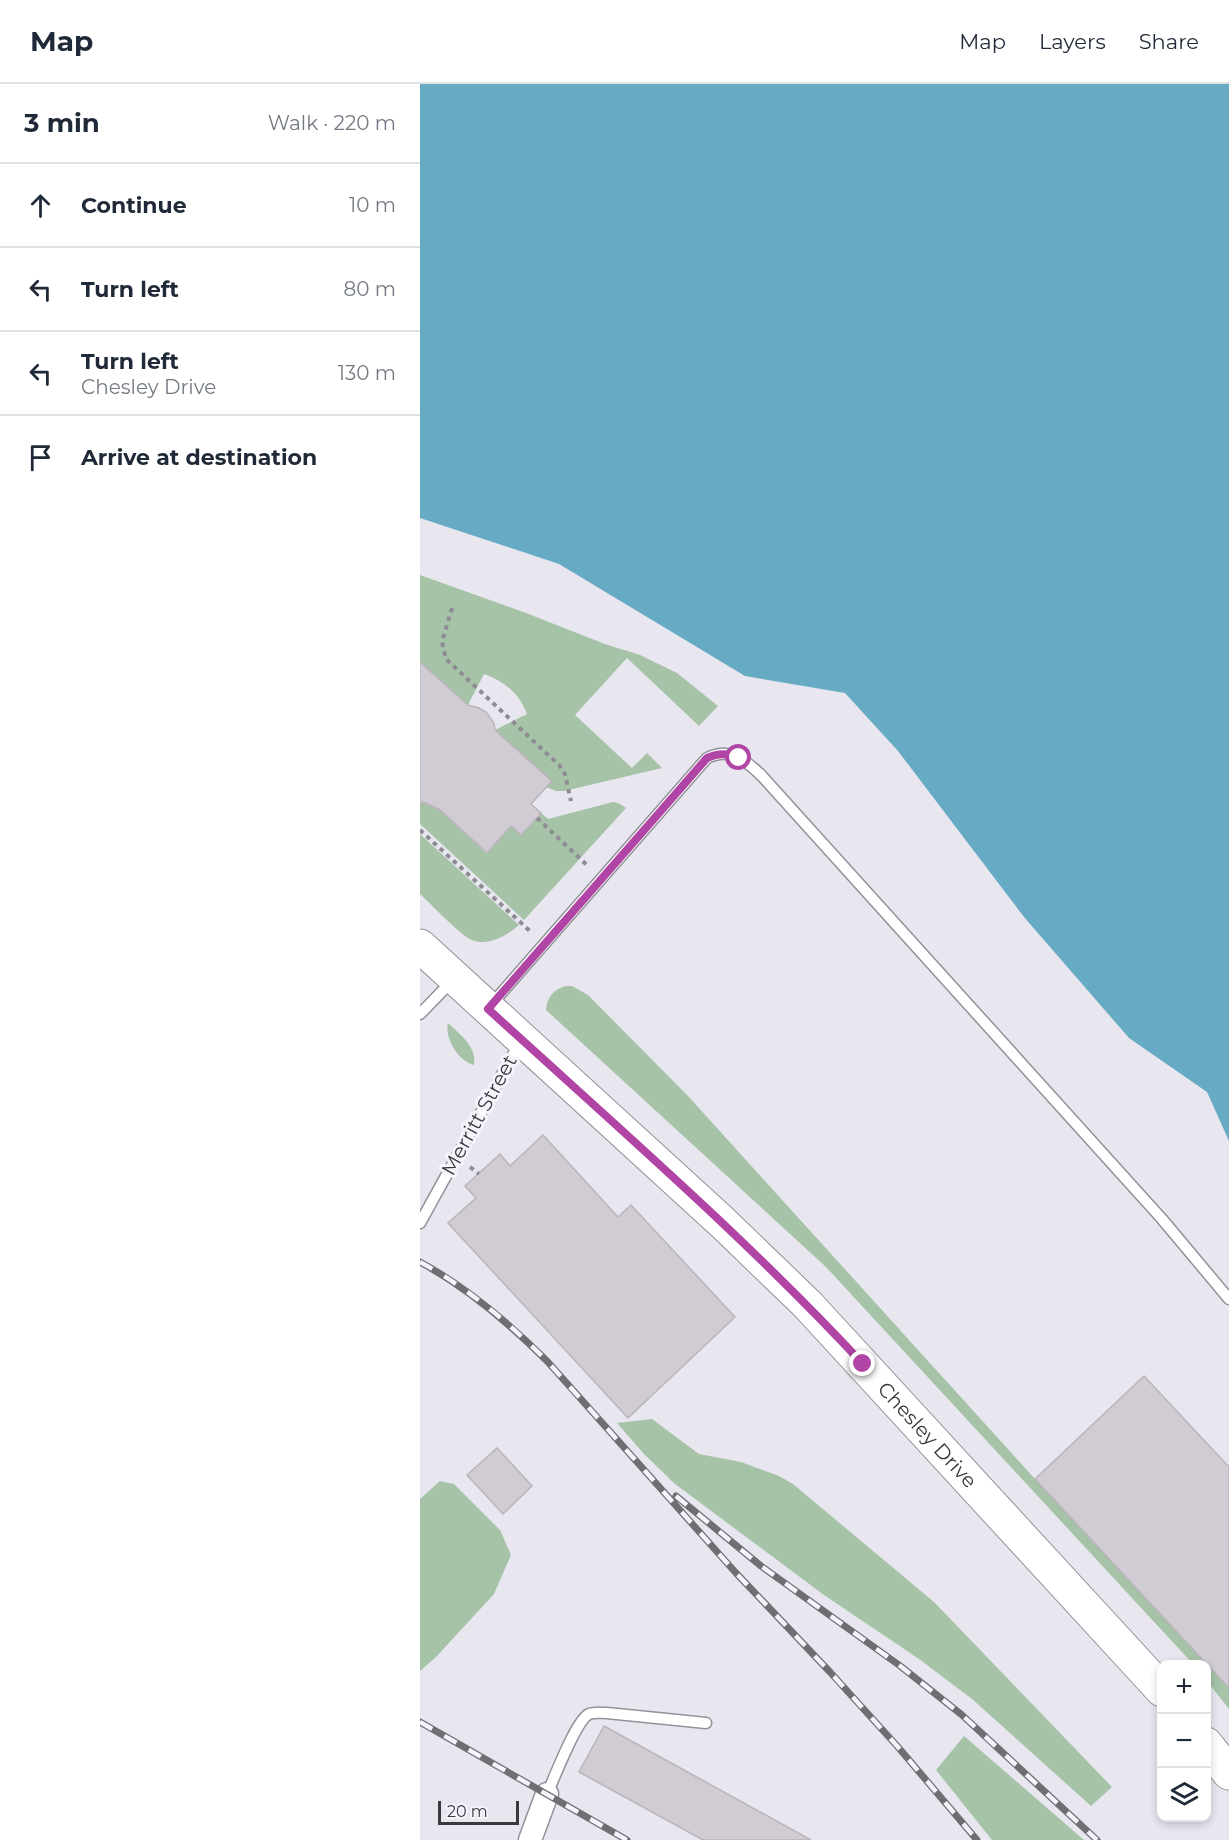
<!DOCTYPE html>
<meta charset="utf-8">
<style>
body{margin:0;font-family:Montserrat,sans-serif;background:#f2f2f3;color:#1f2937}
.controls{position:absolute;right:18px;bottom:18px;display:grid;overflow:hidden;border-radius:12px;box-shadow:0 3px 9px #0003}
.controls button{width:54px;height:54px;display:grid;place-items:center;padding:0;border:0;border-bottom:2px solid #e0e1e3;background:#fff;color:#1f2937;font:30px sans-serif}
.scale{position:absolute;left:18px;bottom:15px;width:81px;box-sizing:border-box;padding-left:6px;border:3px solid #3a393c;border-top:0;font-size:16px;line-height:21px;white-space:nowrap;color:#3a393c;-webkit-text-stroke:4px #f6f3fd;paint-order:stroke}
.stop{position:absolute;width:18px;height:18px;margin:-14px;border:4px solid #b045a6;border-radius:50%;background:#fff}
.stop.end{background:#b045a6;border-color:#fff;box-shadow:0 2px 6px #0008}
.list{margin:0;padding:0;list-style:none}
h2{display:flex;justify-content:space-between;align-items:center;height:78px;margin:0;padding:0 24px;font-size:26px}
h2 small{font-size:20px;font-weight:400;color:#747a83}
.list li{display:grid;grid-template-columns:39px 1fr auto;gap:18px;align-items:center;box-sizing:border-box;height:84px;padding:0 24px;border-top:2px solid #e0e1e3}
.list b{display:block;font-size:22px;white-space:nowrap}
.list p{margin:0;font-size:20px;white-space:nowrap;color:#747a83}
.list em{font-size:20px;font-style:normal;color:#747a83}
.icon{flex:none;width:33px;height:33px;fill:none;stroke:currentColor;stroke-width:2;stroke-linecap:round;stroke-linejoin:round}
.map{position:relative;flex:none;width:809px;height:1756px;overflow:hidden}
header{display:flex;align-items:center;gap:36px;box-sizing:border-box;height:84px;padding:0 30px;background:#fff;border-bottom:2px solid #e0e1e3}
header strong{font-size:28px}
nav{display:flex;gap:33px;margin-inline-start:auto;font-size:21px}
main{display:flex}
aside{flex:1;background:#fff}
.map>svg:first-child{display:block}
.green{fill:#a6c3a8}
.water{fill:#67aac3}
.building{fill:#d1cbd3;stroke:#b9b4bb;stroke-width:1.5}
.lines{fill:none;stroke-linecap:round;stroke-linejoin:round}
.service-casing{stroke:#939199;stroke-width:13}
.minor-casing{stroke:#939199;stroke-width:25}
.primary-casing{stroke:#939199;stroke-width:35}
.path{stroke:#8e8c92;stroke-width:4;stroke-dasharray:4.5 4.5;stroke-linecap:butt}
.service{stroke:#fff;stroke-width:10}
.minor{stroke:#fff;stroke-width:22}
.primary{stroke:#fff;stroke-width:33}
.rail-casing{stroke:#6f6e73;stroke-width:7}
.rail{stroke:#f6f3fd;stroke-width:4.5;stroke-dasharray:14;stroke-linecap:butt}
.route{stroke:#b045a6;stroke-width:8}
.labels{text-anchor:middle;stroke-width:6;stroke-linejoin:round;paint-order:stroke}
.street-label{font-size:20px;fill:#3a393c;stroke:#f6f3fd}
</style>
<header>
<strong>Map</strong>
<nav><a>Map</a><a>Layers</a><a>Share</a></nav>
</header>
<main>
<aside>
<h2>3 min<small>Walk · 220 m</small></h2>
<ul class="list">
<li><svg class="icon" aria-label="ahead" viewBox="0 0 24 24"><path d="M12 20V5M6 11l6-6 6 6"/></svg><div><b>Continue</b></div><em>10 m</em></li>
<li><svg class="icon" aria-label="left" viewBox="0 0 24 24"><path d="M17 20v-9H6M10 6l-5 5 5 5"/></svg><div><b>Turn left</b></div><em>80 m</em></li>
<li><svg class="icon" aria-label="left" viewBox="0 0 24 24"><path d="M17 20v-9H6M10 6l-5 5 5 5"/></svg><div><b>Turn left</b><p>Chesley Drive</p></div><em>130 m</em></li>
<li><svg class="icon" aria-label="arrive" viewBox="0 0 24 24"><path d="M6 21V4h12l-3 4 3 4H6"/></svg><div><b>Arrive at destination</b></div></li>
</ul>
</aside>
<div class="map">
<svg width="809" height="1756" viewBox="0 0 809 1756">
<rect width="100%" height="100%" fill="#e8e6ef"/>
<path class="green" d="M0,491L106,529L185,560L220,571L257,589L298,622L279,642L207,574L155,631L212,684L227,669L242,684L144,707H136L126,703L131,697L75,646L107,630C99,609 85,598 64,590L48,621L0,578Z
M3,718L20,726L66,769L91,742L101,751L121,729L128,735L193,718L198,719L206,724L104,836L0,740V721Z
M0,750L99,841C88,851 68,863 52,856C41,852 11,820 0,810Z
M146,902H152L168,911L268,1012L615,1395L809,1604V1625L787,1597L786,1580H773L406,1183L126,926C127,913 134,905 146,902Z
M28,939C40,951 57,962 54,981C39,978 24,954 28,939Z
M232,1335L279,1370L321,1378L359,1392L373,1400L514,1518L692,1703L671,1722L552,1615L499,1575L404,1511L255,1400L224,1370L197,1339Z
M20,1397L34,1400L80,1446L91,1471L74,1510L16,1573L0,1587V1415Z
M544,1652L664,1756H572L516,1686Z"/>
<path class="water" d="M0,0H809V1057L787,1008L709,954L604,833L478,667L425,609L325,592L139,480L0,434Z"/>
<path class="building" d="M0,578L48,621L59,624L66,628L74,639L75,646L132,697L111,720L121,729L117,734L101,751L91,742L67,769L20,726L3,718L0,721Z
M123,1051L198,1133L211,1121L315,1233L208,1334L28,1139L56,1114L45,1102L80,1070L90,1082Z
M724,1292L809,1383V1604L615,1395Z
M77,1364L112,1402L83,1430L47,1391Z
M184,1642L391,1756H283L159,1688Z"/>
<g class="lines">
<defs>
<path id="service" d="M70,922L287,674C310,663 324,675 341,691L742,1135L809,1215
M0,930L33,896
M0,1139L100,958
M127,1710C134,1695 156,1636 169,1630C174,1628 181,1629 187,1629L286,1639"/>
<path id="minor" d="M110,1756L127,1710"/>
<g id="primary">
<path id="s1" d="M0,862L302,1138L388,1221L742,1606"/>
<path d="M786,1660L809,1689"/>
</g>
</defs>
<use href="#service" class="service-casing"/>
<use href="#minor" class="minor-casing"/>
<use href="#primary" class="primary-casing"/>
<path class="path" d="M32,524L22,558L26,575L139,681L145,690L151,717
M117,734L169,783
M0,746L111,848
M50,1083L59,1090"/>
<use href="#service" class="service"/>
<use href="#minor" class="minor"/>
<use href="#primary" class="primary"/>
<defs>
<path id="rail" d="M0,1178C48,1204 88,1238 127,1277L316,1489L410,1588L478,1663L557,1756
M256,1412L341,1482L479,1581L542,1631L677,1756
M0,1638L207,1756"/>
</defs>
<use href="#rail" class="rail-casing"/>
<use href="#rail" class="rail"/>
</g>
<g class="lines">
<path class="route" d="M319,674C306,669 299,669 287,674L68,925C195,1041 326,1154 443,1280"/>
</g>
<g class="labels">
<g class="street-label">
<text transform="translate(59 1031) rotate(-61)" y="7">Merritt Street</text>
<text dy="7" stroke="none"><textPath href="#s1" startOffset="705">Chesley Drive</textPath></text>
</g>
</g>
</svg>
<div class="controls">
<button>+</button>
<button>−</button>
<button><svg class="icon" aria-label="layers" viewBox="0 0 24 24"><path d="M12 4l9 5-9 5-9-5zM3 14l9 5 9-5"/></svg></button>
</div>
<div class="scale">20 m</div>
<div class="stop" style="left:319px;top:674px"></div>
<div class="stop end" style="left:443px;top:1280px"></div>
</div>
</main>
